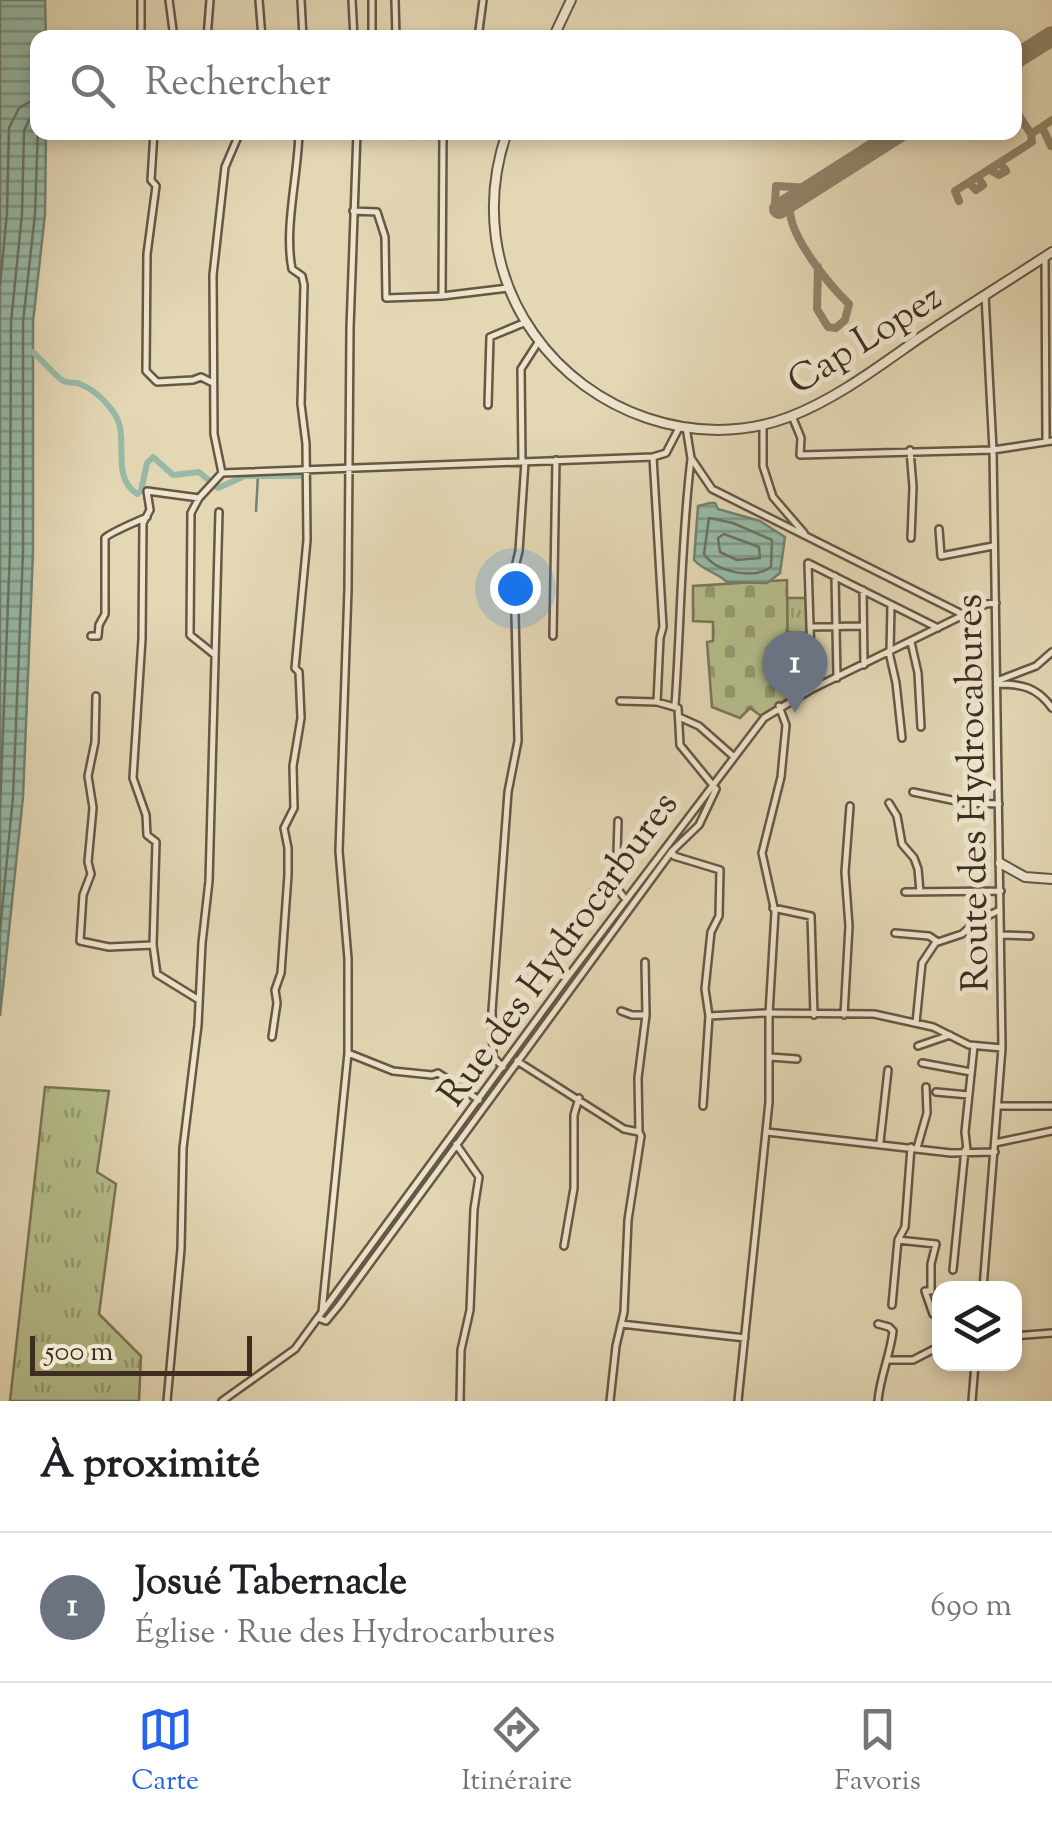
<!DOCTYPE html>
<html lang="fr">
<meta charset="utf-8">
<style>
body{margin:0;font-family:"Sorts Mill Goudy",serif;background:#f2f2f2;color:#202124}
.controls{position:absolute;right:30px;bottom:30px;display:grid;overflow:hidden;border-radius:20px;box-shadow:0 5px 15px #0003}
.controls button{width:90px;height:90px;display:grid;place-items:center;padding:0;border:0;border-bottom:2px solid #e0e0e0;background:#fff;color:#202124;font:50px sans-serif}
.scale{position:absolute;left:30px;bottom:25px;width:222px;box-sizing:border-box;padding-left:10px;border:5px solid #3e2d1e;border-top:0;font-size:28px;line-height:35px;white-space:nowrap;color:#3e2d1e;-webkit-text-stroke:8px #ede5ce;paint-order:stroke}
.you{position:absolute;left:515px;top:588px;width:35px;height:35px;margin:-25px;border:8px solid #fff;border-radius:50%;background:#1a73e8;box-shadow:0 0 0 15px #1a73e833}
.badge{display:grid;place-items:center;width:65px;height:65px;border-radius:50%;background:#2563eb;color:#fff;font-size:32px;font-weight:700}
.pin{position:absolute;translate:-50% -82px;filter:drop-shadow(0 2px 5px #0008)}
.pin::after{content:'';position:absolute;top:52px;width:35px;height:30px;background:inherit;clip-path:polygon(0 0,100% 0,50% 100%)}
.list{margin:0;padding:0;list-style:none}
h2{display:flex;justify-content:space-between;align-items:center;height:130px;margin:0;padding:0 40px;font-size:42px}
h2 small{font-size:32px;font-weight:400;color:#757577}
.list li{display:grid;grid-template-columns:65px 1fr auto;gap:30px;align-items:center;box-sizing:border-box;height:150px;padding:0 40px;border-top:2px solid #e0e0e0}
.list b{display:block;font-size:38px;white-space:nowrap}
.list p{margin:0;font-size:32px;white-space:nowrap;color:#757577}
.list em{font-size:32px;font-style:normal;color:#757577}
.icon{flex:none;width:55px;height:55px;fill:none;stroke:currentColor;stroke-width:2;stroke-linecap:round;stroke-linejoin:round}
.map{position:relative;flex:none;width:1052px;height:1401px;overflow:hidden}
.search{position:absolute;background:#fff;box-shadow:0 5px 15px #0003;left:30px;right:30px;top:30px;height:110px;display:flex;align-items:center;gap:25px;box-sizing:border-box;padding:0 35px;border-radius:20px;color:#757577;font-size:38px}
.sheet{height:280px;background:#fff}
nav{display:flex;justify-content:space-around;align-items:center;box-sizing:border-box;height:140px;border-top:2px solid #e0e0e0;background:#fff;font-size:28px;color:#757577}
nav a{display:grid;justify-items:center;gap:5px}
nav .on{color:#2563eb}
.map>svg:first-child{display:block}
.grass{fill:url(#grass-tufts);stroke:#7a7655;stroke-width:2.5}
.cemetery{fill:url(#cemetery-stones);stroke:#7a7655;stroke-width:2.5}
.water{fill:url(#water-rules);stroke:#738270;stroke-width:2.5}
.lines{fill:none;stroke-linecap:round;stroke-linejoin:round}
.shore{stroke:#6a7462;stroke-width:2.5}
.stream{stroke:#738270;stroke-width:2.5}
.river{stroke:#96baa7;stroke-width:6}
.taxiway{stroke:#908269;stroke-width:8}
.runway{stroke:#908269;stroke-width:20}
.minor-casing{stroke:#675844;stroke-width:10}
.tertiary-casing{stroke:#675844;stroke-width:12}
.minor{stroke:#ede5ce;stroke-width:5}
.tertiary{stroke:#ede5ce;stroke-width:8}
.labels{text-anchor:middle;stroke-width:10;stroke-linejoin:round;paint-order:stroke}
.street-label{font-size:38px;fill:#3e2d1e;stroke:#ede5ce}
</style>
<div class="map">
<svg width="1052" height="1401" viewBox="0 0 1052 1401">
<defs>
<pattern id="grass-tufts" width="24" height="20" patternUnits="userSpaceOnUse" patternTransform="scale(2.5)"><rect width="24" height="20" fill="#b5be8c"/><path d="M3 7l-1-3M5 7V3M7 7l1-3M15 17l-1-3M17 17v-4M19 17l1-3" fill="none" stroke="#959b72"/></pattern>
<pattern id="cemetery-stones" width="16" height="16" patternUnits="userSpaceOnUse" patternTransform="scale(2.5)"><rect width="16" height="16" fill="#b5be8c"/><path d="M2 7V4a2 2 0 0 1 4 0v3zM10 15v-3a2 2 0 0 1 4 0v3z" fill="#959b72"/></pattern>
<pattern id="water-rules" width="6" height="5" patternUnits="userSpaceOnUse" patternTransform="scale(2.5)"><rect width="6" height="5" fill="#96baa7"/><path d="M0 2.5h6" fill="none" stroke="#7c9887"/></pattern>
</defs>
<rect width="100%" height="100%" fill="#e3d7b4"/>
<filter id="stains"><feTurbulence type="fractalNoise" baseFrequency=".002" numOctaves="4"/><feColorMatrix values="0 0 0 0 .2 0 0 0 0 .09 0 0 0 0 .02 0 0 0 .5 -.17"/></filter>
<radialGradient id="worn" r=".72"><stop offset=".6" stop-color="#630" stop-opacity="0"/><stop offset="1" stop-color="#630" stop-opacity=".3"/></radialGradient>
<path class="grass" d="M787,598H808V633L787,632Z
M45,1087L109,1091L97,1172L116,1184L99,1314L141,1356L139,1401H10Z"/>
<path class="cemetery" d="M787,580L788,698L761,716L750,708L740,718L712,707L707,642L713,641V622L693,621V586Z"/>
<path class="water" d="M0,0H45L46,37L38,38V132L46,133L45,214L33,322V552L23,797L0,1016Z
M710,503H715L718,509L760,521L785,537L780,573L767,583L727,582C716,572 704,571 694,560L698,506Z"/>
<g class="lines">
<path class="shore" d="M0,285L7,213L9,128L19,108L38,97
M709,518L733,523L772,540L771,567C753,580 716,572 704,554Z
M724,534L759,547L760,558L737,560L720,552L718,538Z
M0,809L10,551L11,322L22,214L24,131L29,120L38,113
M0,931L13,797L23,552V322L35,214L38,129"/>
<path class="stream" d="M256,511L258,475"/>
<path class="river" d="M33,352C43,361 52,373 62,380C67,384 71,382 77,383C92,388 105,400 114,413C131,437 109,475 137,494L141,491L147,463L153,457L173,475L199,472L218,488L245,476H303"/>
<path class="taxiway" d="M1047,40L1052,37
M1042,127L1051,146
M1031,134L1052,120
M992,171L999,175L1006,171L1000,163
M970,184L976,190L983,185L978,177
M801,195L790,209C789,236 830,286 849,304L845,320L836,328L828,327L817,309L818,267
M959,201L955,191L1032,142L1031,134L1014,108
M790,209L781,208L775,202L776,186L811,188"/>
<path class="runway" d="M1014,60L1052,36
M779,209L900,132"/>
<defs>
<path id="minor" d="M169,0L174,38
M259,0L262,38
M301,0L303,38
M352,0L354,38
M372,0V38
M395,0L396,38
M141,38V0
M207,38L210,0
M478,38L483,0
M154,132L151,180L156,186L147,254L146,371L157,382L193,380L201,377L211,382
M353,211L377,212L385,237L386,298L442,296L508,288
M1045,257L1046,441
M442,296L443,132
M488,405L490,337L526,322
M792,416L801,438L800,455L993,450L1052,441
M763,424V466L773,497L804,533
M686,427L691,458L712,489L964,615
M910,450L913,487L911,538
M653,457L663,627L660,638L657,702
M522,462L521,369L539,341
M222,473L653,457L666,453L680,426
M199,498L147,491L150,510L143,523L142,639L133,778L146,815L147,835L156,842L153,945L157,974L199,1000
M939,529L941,556L993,546
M835,576L837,678
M863,590L864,665
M810,627L863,626
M91,636H98L99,625L105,614V538C108,534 140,520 147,517
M553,636L556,460
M911,642L918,673L921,727
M889,652L896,683L902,738
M890,652L891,605
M215,655L190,635L191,513L199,498L222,473L214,434L213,275L225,167L240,132
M997,681L1036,666L1052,652
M997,684C1022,684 1037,687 1052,708
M812,689L808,563L938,628
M96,696L95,742L88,776L93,808L88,862L91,874L83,895L80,941L109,947L153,945
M675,705C681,623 681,541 691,459
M679,717L699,726L733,756
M913,792L966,803L999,804
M889,803L897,816L902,844L914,858L918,869L920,892
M618,821L616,887L626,900
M672,851L674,856L720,870L719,916L711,932L705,989L709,1016L703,1106
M905,892L1001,891
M773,908L811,916L814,1015
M895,933L929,936L938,942L962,934L977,921L1000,910
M1001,935L1030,936
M621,1011L632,1015H646
M844,1015L849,926L845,872L850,806
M709,1016L765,1013L874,1014L933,1027L969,1045L1002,1048
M916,1023L922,963L936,942
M272,1037L277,1003L275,990L281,973L288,875V848L284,828L294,808L293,766L301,718L299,672L295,668L307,540L306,444L301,404L304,285L302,276L292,269C284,228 298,176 299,132
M918,1046L950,1035
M348,1053L393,1071L432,1075L438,1073L479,1100
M770,1057L797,1059
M517,1061L624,1129L639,1132L641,1136L628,1220L624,1312L616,1346L610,1401
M922,1063L971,1072
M503,1067L493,1057L492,1011L508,792L518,741L514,571L519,551L525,462
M936,1092L969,1095
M998,1106H1052
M639,1132L638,1078L646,1015L645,962
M767,1132L951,1153L995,1152
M880,1142L888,1070
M995,1143L1052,1131
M456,1144L479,1177L474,1209L470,1310L461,1350L460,1401
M917,1148L927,1113L926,1087
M967,1150L965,1132L974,1046
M898,1240L936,1244L931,1264V1291H925L933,1314
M564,1246L574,1188V1115L579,1098
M953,1270L965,1150
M983,1288L1002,1048L993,450L985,295
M892,1305L898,1240L905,1227L911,1147
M322,1312L348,1053V959L339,851L348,589L350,328L357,132
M318,1318L326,1321L340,1304L672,851L699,825L716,789L680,745L678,708L657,702L620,701
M621,1324L745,1338
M878,1324L889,1327L893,1331C890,1356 880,1377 878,1401
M1014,1336L1052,1333
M889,1360H913L940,1346
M167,1401L181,1249L183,1148L198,1025L202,943L209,881L219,512
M222,1401L295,1349L567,978L764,718L812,689L986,604L996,603
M738,1401L769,1102V1014L775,912L762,853L781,777L786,725L779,706
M972,1401L975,1364"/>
<path id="tertiary" d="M553,38L571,0
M507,132C483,201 492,275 534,334C589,413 697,452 789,417C836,399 878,367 918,339C962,309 1008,281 1052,252
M1000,863L1025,877L1052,879"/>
</defs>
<use href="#minor" class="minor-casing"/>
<use href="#tertiary" class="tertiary-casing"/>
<use href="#minor" class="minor"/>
<use href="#tertiary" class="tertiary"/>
</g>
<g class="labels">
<g class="street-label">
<text transform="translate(864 338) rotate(-32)" y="13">Cap Lopez</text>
<text transform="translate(971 793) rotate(-91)" y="13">Route des Hydrocabures</text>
<text transform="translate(557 948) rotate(-54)" y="13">Rue des Hydrocarbures</text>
</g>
</g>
<rect width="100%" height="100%" filter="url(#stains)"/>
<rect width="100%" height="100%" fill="url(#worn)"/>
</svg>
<div class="controls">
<button><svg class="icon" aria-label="layers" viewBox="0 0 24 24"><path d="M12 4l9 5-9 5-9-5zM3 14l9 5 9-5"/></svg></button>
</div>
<div class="scale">500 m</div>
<div class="you"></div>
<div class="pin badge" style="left:795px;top:713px;background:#6b7280">1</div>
<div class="search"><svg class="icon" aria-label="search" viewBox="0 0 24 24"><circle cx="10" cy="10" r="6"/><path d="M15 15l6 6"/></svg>Rechercher</div>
</div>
<section class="sheet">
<h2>À proximité<small></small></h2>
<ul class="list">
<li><span class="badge" style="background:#6b7280">1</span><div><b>Josué Tabernacle</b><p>Église · Rue des Hydrocarbures</p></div><em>690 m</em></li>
</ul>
</section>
<nav>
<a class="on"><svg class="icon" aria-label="map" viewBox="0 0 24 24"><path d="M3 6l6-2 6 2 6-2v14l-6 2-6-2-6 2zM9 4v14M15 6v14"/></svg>Carte</a>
<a><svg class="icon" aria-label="directions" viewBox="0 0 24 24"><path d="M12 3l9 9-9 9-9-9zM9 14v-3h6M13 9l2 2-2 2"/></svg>Itinéraire</a>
<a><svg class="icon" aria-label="saved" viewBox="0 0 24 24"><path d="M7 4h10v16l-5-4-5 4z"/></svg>Favoris</a>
</nav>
